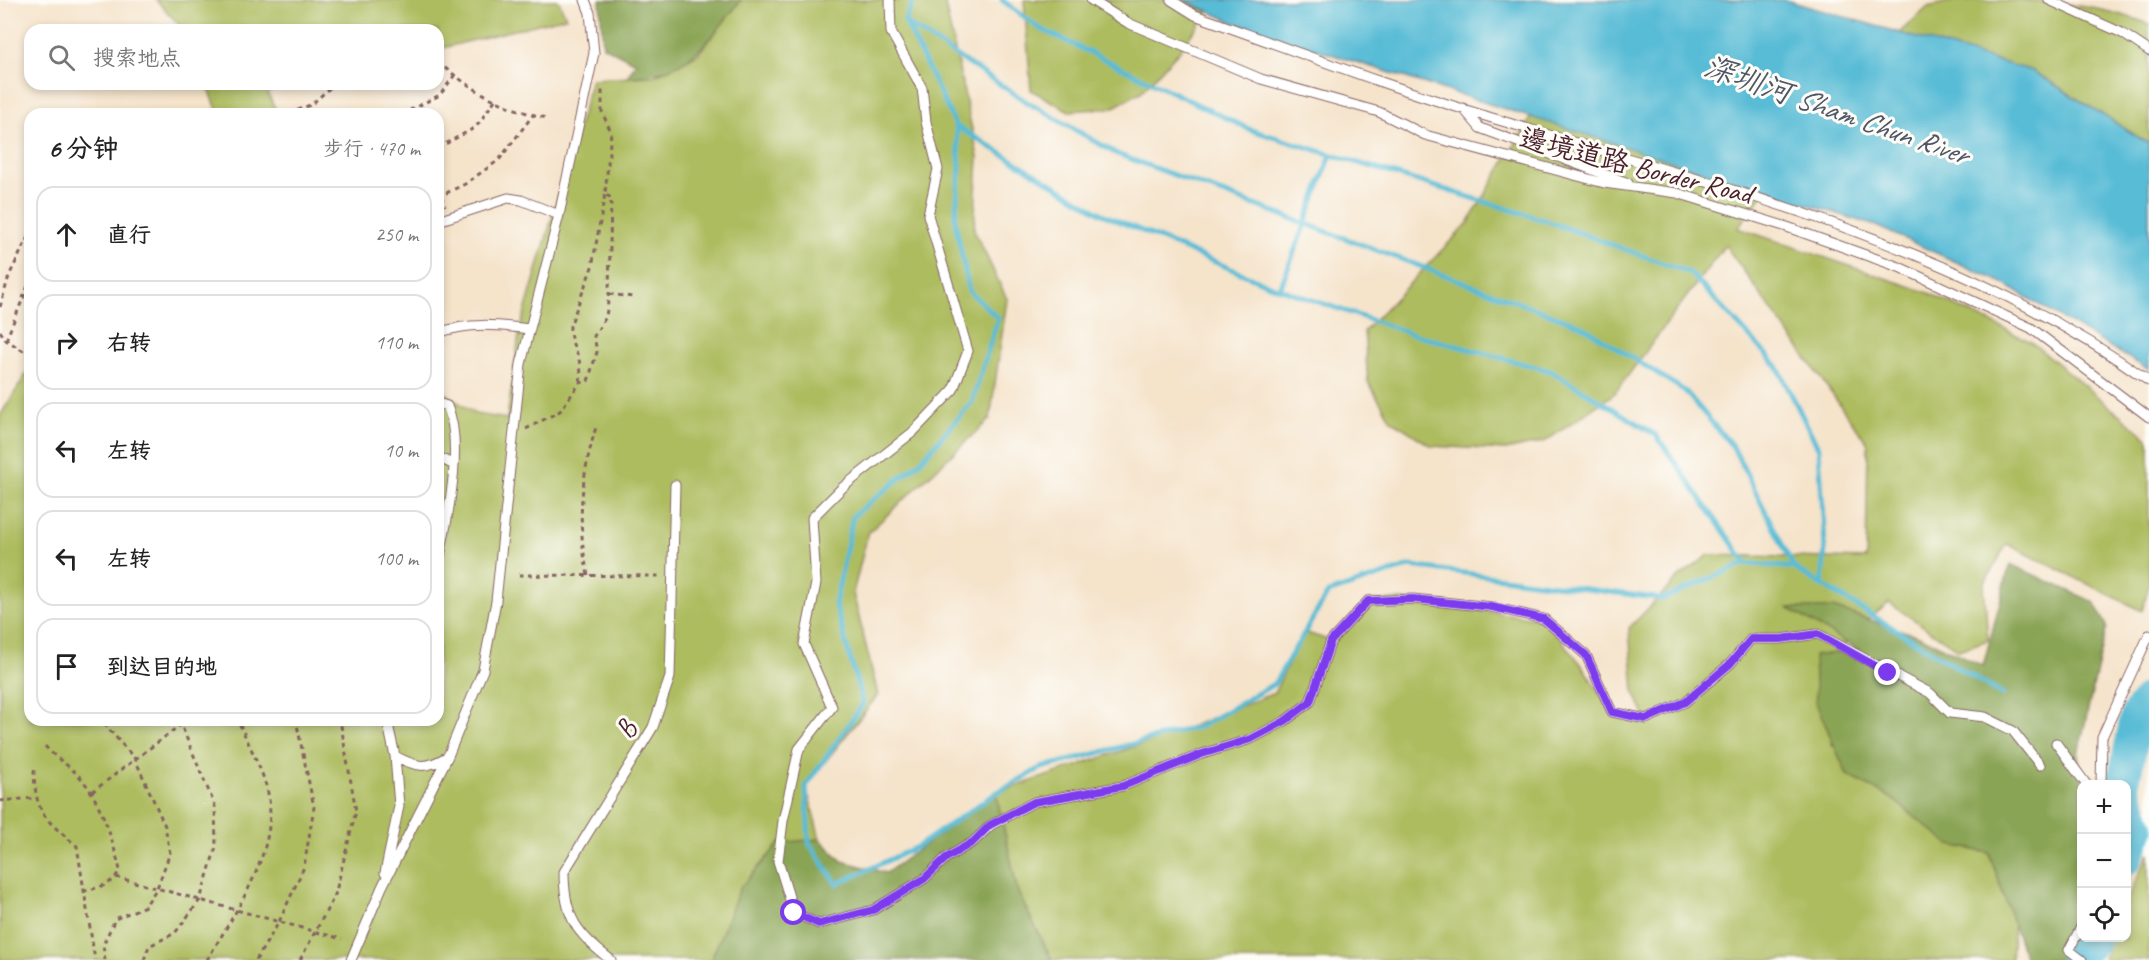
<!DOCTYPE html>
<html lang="zh">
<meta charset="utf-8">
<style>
body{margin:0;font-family:Caveat,"LXGW WenKai TC",sans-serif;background:#f6f6f6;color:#222}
.controls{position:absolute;right:18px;bottom:18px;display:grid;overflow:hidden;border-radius:12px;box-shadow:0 3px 9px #0003}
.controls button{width:54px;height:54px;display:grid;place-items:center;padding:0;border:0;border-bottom:2px solid #e0e0e0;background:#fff;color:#222;font:30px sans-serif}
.stop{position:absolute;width:18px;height:18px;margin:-14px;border:4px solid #7c3aed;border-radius:50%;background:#fff}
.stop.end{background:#7c3aed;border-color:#fff;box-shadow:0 2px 6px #0008}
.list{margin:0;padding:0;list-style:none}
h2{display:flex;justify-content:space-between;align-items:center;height:78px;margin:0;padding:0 24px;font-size:26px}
h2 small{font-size:20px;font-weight:400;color:#767676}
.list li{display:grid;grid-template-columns:39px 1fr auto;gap:18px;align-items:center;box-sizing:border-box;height:96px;margin:0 12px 12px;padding:0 12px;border:2px solid #e0e0e0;border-radius:18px}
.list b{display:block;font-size:22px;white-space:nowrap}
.list em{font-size:20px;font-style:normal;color:#767676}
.icon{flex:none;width:33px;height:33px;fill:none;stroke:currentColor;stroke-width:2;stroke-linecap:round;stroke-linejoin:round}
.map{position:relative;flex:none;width:2149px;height:960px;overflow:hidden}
.search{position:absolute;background:#fff;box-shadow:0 3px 9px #0003;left:24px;top:24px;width:420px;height:66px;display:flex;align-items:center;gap:15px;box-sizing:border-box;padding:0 21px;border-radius:18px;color:#767676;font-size:22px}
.panel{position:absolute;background:#fff;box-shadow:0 3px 9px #0003;left:24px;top:108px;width:420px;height:618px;border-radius:18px}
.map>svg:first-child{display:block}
.green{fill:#adbc5e;stroke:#7c6e44;stroke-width:1.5}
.forest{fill:#8aa455;stroke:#6a6240;stroke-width:1.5}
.water{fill:#58bcd6;stroke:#516e80;stroke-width:1.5}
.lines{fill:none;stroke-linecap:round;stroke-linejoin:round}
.stream{stroke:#58bcd6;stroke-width:5}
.river{stroke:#58bcd6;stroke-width:33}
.service-casing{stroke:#866463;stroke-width:11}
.path{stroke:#866463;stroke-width:3;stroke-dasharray:4.5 4.5;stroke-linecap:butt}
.service{stroke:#fff;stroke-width:9}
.route{stroke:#7c3aed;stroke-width:8}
.labels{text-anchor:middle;stroke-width:6;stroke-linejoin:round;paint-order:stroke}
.street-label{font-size:28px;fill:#4a1f2b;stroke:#fdfcf7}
.water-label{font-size:30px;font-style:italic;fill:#4f5667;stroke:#fdfcf7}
</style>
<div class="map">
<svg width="2149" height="960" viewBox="0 0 2149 960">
<rect width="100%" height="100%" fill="#fdfcf7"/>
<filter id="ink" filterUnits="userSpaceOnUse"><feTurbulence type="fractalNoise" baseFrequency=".0167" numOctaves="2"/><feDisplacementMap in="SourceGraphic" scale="12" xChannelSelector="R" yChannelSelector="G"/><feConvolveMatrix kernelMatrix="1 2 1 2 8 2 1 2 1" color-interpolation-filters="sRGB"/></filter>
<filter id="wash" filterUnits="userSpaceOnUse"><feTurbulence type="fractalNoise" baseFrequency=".008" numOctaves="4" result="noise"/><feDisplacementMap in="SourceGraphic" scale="24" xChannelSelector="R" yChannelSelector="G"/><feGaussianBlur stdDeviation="1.35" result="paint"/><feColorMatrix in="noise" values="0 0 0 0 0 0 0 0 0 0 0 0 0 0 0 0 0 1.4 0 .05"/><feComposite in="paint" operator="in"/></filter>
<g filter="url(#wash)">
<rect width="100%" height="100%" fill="#f5e3ca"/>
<path class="green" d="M156,0H558L566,17L438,49V30H184Z
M741,0H944L978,157L974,230L1007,299L990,419L868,533L853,593L878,695L806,786L820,839L745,882L711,960H0V416L30,368V720H438V392H444L475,414L507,419L520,329L592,79L654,76L698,54Z
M1024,0H1184L1208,12L1180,50L1141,92L1112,108L1069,111L1031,90Z
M1956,0C2024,0 2087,0 2149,24V144L2033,71L1898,34L1928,7Z
M207,84H298L267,92L278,114H219Z
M1530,116L1766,190L1738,228L1929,293L2031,342L2149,439V586L2142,611L2007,544L1984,584L1988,640L1959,650L1889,603L1846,638L1832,746L1927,727L2003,834L2017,882L2011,960H1052L1018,893L996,793L1172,734L1274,693L1304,632L1331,641L1368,601L1402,600L1544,619L1581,664L1612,712L1645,718L1634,691L1629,628L1679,577L1709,555L1866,559L1868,444L1725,245L1615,393L1546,441L1506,450L1431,446L1391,420L1368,382L1364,331L1468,223L1529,121Z
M2149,853V960H2106L2104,958L2109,938H2126L2127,900Z"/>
<path class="forest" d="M600,0H741C705,45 690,74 627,77L636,63L603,46Z
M2010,564L2094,602L2107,626L2078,754L2083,784V938L2074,960H2026L1989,853L1950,845L1891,798L1847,775L1816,703L1814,656L1858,650L1788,608H1833L1919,636L1983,666Z
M996,793L1018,893L1052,960H711L740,888L780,843L820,839L842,861L886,873Z"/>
<path class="water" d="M1184,0H1785L2033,71L2149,144V370L2001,282L1876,226L1274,36L1233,22Z"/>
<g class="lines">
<path class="stream" d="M914,0L905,21L956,126L960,167L955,221L969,291L998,318L972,402L920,462L853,516L835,604L863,704L806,786L809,843L837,884L917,847L996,793L1041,768L1201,726L1274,684L1328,593L1410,566L1663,599L1746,563L1794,568L2003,695
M1002,0L1039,28L1251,130L1544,220L1690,273L1777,366L1819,449L1825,546L1822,585
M906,23L1027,102L1117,154L1582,326L1685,391L1733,447L1794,568
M956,126L1102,214L1269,285L1412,334L1551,371L1656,435L1746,563
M1280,289L1331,155"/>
<path class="river" d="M2123,784L2137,715L2149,699
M2126,795L2138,829L2126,859
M2076,960L2094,938"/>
</g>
</g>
<g filter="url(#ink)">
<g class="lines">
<defs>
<path id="service" d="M890,0L891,32L922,88L926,122L938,169L928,215L968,351L953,390L913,432L843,487L812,518L816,583L804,644L832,707L799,749L783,821L778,861L794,913L819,924L873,910L924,879L946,858L973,842L991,825L1034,802L1123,786L1202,754L1251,739L1285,721L1310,702L1331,641L1368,601L1413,599L1492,607L1544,619L1586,655L1612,712L1646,719L1685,702L1730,664L1751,639H1781L1818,634L1930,693L1950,713L1985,717L2013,731L2040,765
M1091,0L1128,23L1261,79L1379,112L1425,135L1604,183L1677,193L1787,227L1899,267L2031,328L2149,417
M1171,0L1195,15C1300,53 1405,93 1512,124C1731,190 1960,246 2149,381
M2049,0L2122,33L2149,51
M1463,108L1480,128L1628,183
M438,221L508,198L521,200L559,215
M438,333C469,322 497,325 529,329
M438,403L447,406C465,446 446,523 438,566
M438,457L452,464
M2056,743L2086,784
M395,756C416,767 426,770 448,756
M2101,784L2102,737L2149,635
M385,873L399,806L395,756L387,720
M2082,925L2069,950L2082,960
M351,960L382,887L448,756L483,670L496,601L521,364L559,215L594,53L590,13L585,0
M611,960C576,934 564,916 564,872L653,727L670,677L675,485"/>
</defs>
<use href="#service" class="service-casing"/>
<path class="path" d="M438,62C468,88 508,111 548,118
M289,114L312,104L334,84
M402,114L440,95L454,76
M438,148L476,127L495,100
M438,188L445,206
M438,197L465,184L499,160L533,115
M609,294L633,297
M0,307L9,276L30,233
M0,331L6,340L30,355
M6,340L30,281
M580,382C584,353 569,349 570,326L592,267L605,194
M526,429L560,411L580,383L588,381L597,352L594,336L606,317L609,294L611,198L605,194L611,132L602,112V87
M519,575L660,576
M588,575C576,523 581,478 596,427
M45,746C55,758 69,765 80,777C101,801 112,838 120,870C112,885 101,887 85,891
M34,770C35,814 45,819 77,846L95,960
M92,792L187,720
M0,801L34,798
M116,877L342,939
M105,960L103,945L115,919L145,906L157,888L170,853L165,826L135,759L106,726
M144,960L149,946L175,933L200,900L216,847L215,806L179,720
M207,960C235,912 282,848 267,789C261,766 247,742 238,720
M256,960L279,922L304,867L314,807L296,720
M300,960L335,895L356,811L340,720"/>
<use href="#service" class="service"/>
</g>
</g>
<g class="lines" filter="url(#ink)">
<path class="route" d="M794,913L819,924L873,910L924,879L946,858L973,842L990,825L1034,802L1123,786L1202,754L1251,739L1285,721L1310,702L1331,641L1368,601L1413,599L1492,607L1544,619L1586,655L1612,712L1646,719L1685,702L1730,664L1751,639H1781L1818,634L1888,673"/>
</g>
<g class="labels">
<g class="street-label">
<text transform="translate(1636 165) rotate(14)" y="10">邊境道路 Border Road</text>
<text transform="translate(625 729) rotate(-60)" y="10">B</text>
</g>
<g class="water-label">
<text transform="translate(1836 110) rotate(19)" y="10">深圳河 Sham Chun River</text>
</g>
</g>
</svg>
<div class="controls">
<button>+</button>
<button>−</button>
<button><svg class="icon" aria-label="locate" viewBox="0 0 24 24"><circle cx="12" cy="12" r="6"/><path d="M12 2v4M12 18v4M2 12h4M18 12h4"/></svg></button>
</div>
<div class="stop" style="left:794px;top:913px"></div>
<div class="stop end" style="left:1888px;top:673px"></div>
<div class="search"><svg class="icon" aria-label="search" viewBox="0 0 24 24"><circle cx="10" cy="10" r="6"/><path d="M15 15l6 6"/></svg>搜索地点</div>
<section class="panel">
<h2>6 分钟<small>步行 · 470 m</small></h2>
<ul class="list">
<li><svg class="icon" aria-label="ahead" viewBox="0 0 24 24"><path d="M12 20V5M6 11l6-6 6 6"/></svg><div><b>直行</b></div><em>250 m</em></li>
<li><svg class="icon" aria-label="right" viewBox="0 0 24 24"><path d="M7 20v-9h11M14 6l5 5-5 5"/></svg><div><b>右转</b></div><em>110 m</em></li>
<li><svg class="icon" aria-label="left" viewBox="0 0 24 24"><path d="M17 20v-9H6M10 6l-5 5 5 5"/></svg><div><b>左转</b></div><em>10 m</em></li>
<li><svg class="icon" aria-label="left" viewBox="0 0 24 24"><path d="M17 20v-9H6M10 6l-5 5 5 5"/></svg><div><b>左转</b></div><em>100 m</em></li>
<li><svg class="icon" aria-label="arrive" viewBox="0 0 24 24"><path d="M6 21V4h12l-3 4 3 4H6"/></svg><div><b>到达目的地</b></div></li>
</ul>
</section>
</div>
